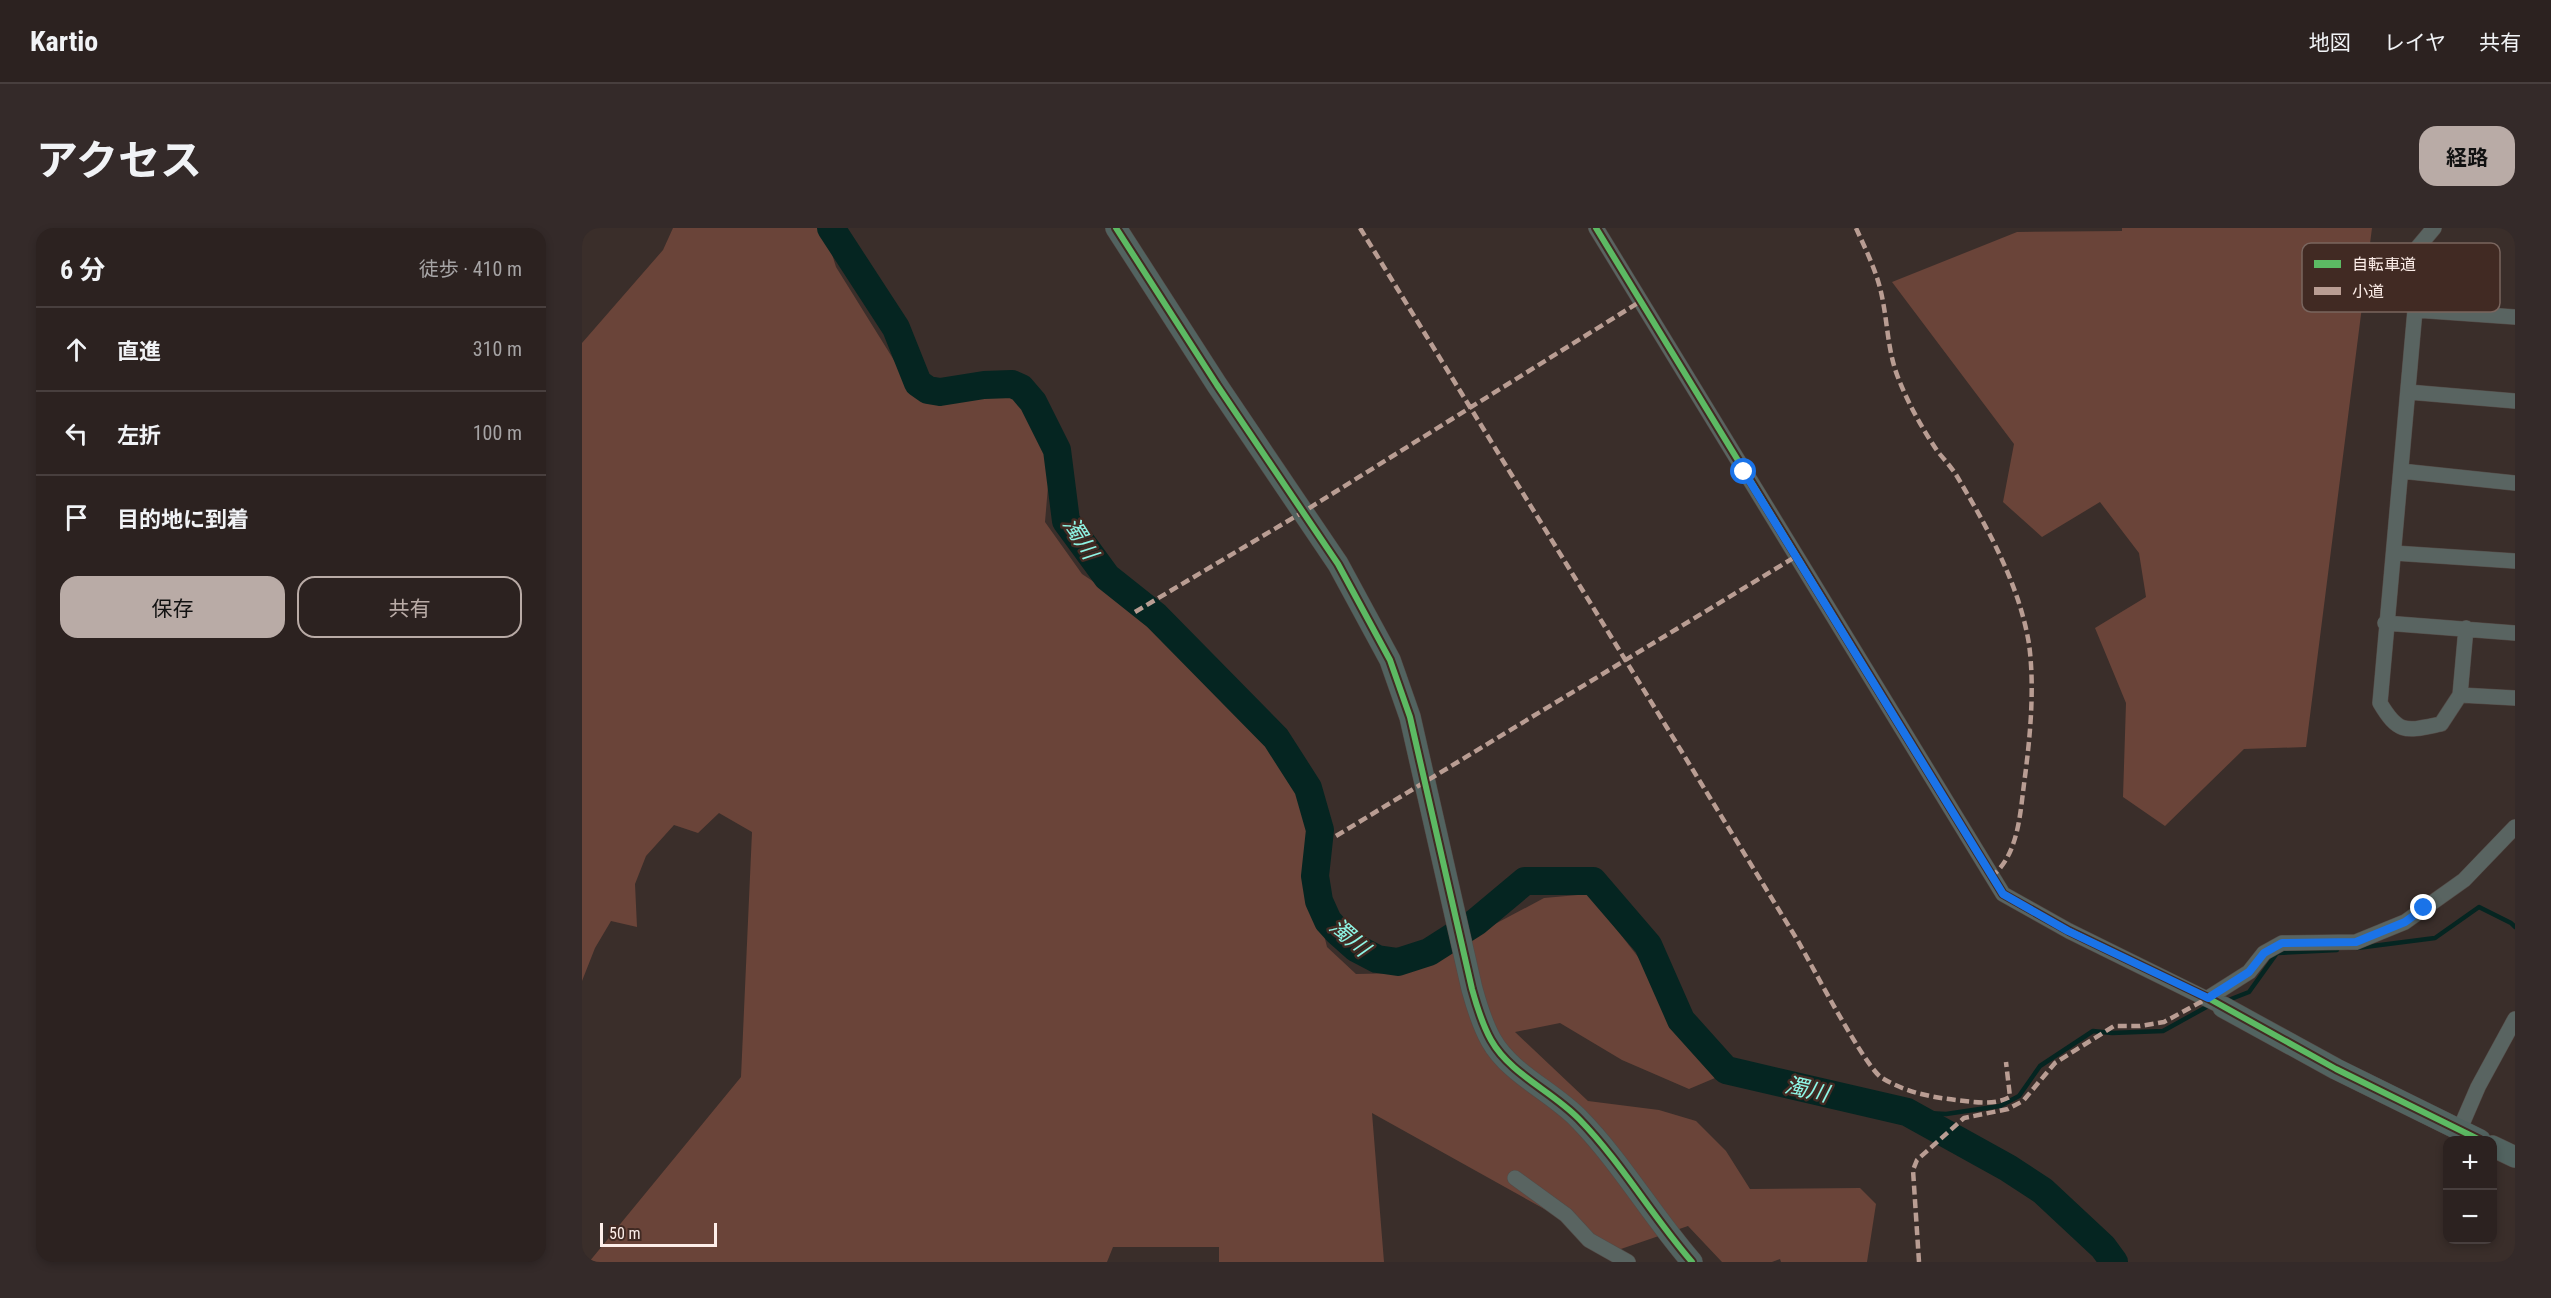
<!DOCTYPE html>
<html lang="ja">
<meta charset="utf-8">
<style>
body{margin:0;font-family:"Roboto Condensed","Noto Sans JP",sans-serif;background:#342a29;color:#f1f3f6}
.controls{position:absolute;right:18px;bottom:18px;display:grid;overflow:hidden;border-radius:12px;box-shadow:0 3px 9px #0003}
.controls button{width:54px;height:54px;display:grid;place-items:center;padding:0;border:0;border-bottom:2px solid #483f3e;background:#2c2220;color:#f1f3f6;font:30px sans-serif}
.scale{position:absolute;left:18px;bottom:15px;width:117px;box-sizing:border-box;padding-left:6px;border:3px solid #fdeee9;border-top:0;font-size:16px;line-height:21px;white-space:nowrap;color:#fdeee9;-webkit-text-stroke:4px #412a23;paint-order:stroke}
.stop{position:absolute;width:18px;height:18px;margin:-14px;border:4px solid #1a73e8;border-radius:50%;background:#fff}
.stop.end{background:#1a73e8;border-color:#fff;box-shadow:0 2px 6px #0008}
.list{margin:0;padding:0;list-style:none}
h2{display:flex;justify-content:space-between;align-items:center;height:78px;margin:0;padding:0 24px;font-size:26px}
h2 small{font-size:20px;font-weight:400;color:#a6a4a5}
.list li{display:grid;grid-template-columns:39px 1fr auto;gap:18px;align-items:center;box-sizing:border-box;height:84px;padding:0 24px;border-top:2px solid #483f3e}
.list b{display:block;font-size:22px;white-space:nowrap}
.list em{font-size:20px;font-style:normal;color:#a6a4a5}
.actions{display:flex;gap:12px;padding:18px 24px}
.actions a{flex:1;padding:14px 0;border:2px solid #b9aba6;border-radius:18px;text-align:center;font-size:21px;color:#b9aba6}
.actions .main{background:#b9aba6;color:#111}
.icon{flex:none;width:33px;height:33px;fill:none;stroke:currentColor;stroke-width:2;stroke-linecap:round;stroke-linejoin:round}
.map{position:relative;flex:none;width:1933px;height:1034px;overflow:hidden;border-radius:18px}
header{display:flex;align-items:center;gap:36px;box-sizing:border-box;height:84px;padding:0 30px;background:#2c2220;border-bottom:2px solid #483f3e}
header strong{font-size:28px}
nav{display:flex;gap:33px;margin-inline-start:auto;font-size:21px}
.intro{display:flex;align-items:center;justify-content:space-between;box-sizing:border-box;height:144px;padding:0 36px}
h1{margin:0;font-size:42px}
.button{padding:15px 27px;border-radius:18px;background:#b9aba6;color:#111;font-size:21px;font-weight:700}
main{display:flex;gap:36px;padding:0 36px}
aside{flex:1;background:#2c2220;border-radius:18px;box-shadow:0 3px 9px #0003}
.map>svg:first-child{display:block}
.green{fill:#6a4439}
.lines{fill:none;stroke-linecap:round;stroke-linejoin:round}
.stream{stroke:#052521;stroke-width:4.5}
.river{stroke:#052521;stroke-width:28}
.street-casing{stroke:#544a46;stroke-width:16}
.secondary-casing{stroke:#544a46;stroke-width:22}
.street{stroke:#596461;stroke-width:15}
.secondary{stroke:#526360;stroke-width:21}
.quiet{stroke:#b99d93;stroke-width:4.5;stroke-dasharray:9 4.5;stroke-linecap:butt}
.cycleway-casing{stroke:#412a23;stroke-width:10}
.cycleway{stroke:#5cba63;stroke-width:6}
.route{stroke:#1a73e8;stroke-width:8}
.labels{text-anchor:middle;stroke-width:5;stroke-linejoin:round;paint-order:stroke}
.water-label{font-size:22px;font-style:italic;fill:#8ff6e6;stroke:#412a23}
.key{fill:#412a23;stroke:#79655e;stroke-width:1.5}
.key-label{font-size:16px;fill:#fdeee9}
</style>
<header>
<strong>Kartio</strong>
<nav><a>地図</a><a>レイヤ</a><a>共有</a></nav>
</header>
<div class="intro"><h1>アクセス</h1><a class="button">経路</a></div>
<main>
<aside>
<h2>6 分<small>徒歩 · 410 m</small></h2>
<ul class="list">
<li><svg class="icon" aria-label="ahead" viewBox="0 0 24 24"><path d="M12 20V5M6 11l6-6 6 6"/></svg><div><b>直進</b></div><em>310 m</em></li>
<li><svg class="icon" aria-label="left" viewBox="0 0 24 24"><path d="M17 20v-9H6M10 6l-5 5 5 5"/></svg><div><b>左折</b></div><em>100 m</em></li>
<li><svg class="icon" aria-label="arrive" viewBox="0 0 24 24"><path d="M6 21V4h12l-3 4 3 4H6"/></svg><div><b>目的地に到着</b></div></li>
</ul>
<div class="actions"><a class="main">保存</a><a>共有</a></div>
</aside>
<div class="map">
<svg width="1933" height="1034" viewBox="0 0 1933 1034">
<rect width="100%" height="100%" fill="#3a2e2a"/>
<path class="green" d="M91,0H242L254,39L333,166L363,173L396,166L426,163L437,166L449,179L469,223L463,294L500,346L569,392L690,512L722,562L734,602L727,646L745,719L774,746L821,745L962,670L1007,666L1060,734L1133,850L1107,861L1040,832L978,795L933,804L1006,873L1077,882L1114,893L1144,923L1168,961L1278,960L1294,976L1285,1034H1199L1198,1031L1190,1034H1140L1106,998L1036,1022L790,885L802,1034H637V1019H531L525,1034H7L159,849L170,604L137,585L116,605L92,597L64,628L53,656L55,699L29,693L13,720L0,753V115L81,22Z
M1540,0H1790L1724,519L1662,521L1583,598L1541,569L1544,475L1513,400L1564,369L1557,325L1518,274L1460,309L1421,274L1432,216L1310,54L1435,4L1540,3Z"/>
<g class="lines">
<path class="stream" d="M1775,720L1853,710L1897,679L1929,695L1933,699
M1644,773L1667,764L1695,725L1755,722
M1325,884L1364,886L1418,878L1437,868L1458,838L1511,803L1530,805L1581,803L1628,777"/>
<path class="river" d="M249,0L314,100L336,155L346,162L358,164L402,157L430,156L439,160L451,174L475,222L484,293L525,349L574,388L694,510L726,560L738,602L733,648L737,673L746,693L756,704L774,720L795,731L816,734L847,724L894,694L943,653H1011L1066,717L1099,792L1144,842L1325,884L1426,940L1461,963L1521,1019L1532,1034"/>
<defs>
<path id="street" d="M1014,0L1421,666L1487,703L1641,779
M1852,0L1836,19L1833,82L1798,475C1817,507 1824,503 1859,496L1878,467L1933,470
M1833,82L1933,89
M1826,164L1933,173
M1819,243L1933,255
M1812,325L1933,333
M1803,395L1933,405
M1878,467L1884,400
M1626,770L1667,744L1682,725L1700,715L1774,714L1823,694L1882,652L1933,599
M1877,903L1896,859L1933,791
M933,950L984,987L1007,1012L1046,1034"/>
<path id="secondary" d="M534,0L635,157L756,336L808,432L828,489L890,761C895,779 900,796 909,812C928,846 970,863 997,891C1039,934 1070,988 1110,1034
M1641,779L1754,841L1898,912
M1910,918L1933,929"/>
</defs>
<use href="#street" class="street-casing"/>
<use href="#secondary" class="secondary-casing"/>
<use href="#street" class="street"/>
<use href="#secondary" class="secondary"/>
<path class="quiet" d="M778,0L1216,713C1229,736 1284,841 1300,850C1323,864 1348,869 1374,872C1392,874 1411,878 1428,869L1424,834
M1274,0C1283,20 1294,42 1299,64C1306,94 1305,123 1317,152C1327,177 1341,202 1356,224C1362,231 1368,238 1373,245C1404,297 1437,355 1447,416C1453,461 1448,511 1442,556C1438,587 1436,627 1410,648
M553,384L721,284L1059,73
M754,608L1213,329
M1337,1034L1331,942L1335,932L1382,890L1426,881L1441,873L1473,835L1532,798H1558L1582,794L1626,770"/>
<defs>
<path id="cycleway" d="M534,0L635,157L756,336L808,432L828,489L890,761C895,779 900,796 909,812C928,846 970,863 997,891C1039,934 1070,988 1110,1034
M1014,0L1421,666L1487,703L1626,770L1754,841L1898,912"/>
</defs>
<use href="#cycleway" class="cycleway-casing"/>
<use href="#cycleway" class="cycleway"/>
</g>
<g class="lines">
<path class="route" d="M1162,244L1421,666L1486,703L1626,770L1667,744L1682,725L1700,715L1774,714L1823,694L1842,680"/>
</g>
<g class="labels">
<g class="water-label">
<text transform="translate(499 310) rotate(58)" y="8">濁川</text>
<text transform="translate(768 709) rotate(41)" y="8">濁川</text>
<text transform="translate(1225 861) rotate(13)" y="8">濁川</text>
</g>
</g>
<rect x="1720" y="15" width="198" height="69" rx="9" class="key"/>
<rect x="1732" y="32" width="27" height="8" fill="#5cba63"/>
<rect x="1732" y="59" width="27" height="8" fill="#b99d93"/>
<g class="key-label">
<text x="1770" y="42">自転車道</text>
<text x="1770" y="69">小道</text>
</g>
</svg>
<div class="controls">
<button>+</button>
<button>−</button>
</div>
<div class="scale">50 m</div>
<div class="stop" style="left:1162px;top:244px"></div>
<div class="stop end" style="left:1842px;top:680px"></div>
</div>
</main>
